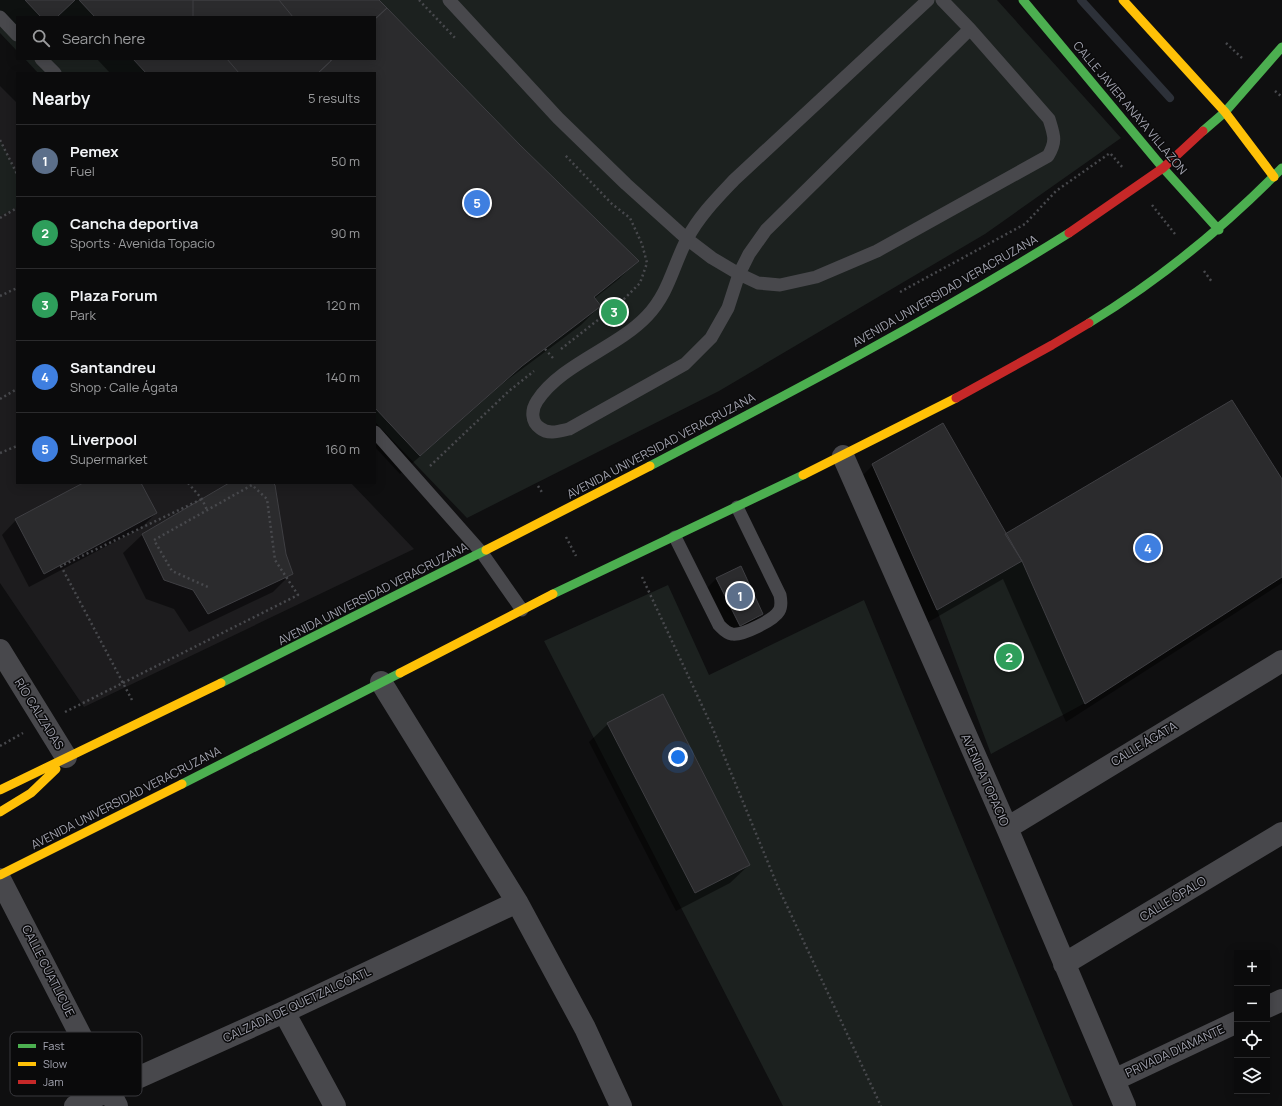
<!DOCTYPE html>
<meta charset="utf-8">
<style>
body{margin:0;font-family:Manrope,sans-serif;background:#19191a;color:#f1f3f6}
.controls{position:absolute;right:12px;bottom:12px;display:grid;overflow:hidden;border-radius:0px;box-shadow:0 2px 10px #0003}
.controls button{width:36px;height:36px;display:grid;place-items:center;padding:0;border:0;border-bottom:1px solid #2b2b2d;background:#0b0b0c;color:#f1f3f6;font:20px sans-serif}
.you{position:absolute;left:678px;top:757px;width:14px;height:14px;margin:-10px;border:3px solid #fff;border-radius:50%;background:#1a73e8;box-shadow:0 0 0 6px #1a73e833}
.badge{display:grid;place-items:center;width:26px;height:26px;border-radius:50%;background:#1a73e8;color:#fff;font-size:13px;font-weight:700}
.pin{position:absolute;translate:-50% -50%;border:2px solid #fff;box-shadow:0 1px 4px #0006}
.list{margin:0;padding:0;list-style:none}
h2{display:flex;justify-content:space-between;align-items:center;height:52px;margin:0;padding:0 16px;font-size:17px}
h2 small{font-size:13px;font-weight:400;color:#9a9b9d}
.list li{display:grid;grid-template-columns:26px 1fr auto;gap:12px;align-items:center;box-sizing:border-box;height:72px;padding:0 16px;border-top:1px solid #2b2b2d}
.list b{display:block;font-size:15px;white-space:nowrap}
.list p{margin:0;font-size:13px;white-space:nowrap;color:#9a9b9d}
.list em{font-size:13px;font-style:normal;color:#9a9b9d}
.icon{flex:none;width:22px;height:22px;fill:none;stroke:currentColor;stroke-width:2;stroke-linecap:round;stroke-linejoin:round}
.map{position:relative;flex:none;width:1282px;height:1106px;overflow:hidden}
.search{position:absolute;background:#0b0b0c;box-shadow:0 2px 10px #0003;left:16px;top:16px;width:360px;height:44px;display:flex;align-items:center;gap:10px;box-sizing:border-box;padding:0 14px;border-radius:0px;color:#9a9b9d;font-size:15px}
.panel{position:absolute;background:#0b0b0c;box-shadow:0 2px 10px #0003;left:16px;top:72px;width:360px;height:412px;border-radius:0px}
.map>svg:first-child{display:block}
.built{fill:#1d1c1e}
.green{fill:#1c211f}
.shadow{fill:#0007}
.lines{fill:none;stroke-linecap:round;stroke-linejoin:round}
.stream{stroke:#2d3139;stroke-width:8}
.building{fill:#2b2b2d;stroke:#3f3f43}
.path{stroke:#48494d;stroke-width:2.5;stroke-dasharray:2 3;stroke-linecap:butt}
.lane{stroke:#48484c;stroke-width:13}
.street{stroke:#48484c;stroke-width:22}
.fast{stroke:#4caf50;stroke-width:9}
.slow{stroke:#ffc107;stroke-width:9}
.jam{stroke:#c62828;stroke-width:9}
.labels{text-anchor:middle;stroke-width:3;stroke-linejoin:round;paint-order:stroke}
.street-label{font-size:12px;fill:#a2a3af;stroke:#0a0a0b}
.key{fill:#0a0a0b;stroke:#38383c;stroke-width:1}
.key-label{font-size:11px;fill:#a2a3af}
</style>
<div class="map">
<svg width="1282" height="1106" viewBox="0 0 1282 1106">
<rect width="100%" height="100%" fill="#0f0f10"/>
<path class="built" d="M0,86L17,103V483H351L414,549L84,707L0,583Z"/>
<path class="green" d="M0,0H997L1121,138L985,234L719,391L467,518L375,422V73H38L25,59H375V17H17V51L0,33Z
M0,140L17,174V207L0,216Z
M1022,561L1085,703L991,754L937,610Z
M668,585L709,675L864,600L1073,1106H783L544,641Z"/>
<path class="shadow" d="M0,0H378L519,146L637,261L619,279L594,299L600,306L581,325L502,384L400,474L375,447V73H110L97,59H375V17H17V30L0,13Z
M873,465L1005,536L1282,481V583L1066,722L1003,579L918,628L854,484Z
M86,483H140L156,513L141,528L29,587L2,535L16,520Z
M231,483H272L285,555L292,573L273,592L189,632L174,609L146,599L123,553L142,535Z
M716,579L762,614L753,623L730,634L707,588Z
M608,724L749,865L730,883L676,911L589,742Z"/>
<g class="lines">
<path class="stream" d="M1081,0L1170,98"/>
</g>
<path class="building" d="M25,0H75L57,17H41Z
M79,0H379L387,8L375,19V17H95Z
M193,0H279L293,17H193Z
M387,8L520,145L639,261L594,297L601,306L522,366L420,456L375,408V73H318L333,59H375V19Z
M133,59H333L318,73H146Z
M227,59H329L331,61L318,73H239Z
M1232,400L1282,479V577L1085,704L1022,561L1005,534Z
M943,423L1022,561L937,610L872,464Z
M83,483H141L157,513L44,574L15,519Z
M229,483H273L275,485L286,554L293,574L208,614L193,590L164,580L142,534Z
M741,566L763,614L740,626L716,578Z
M663,694L750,865L695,893L607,723Z"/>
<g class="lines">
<path class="path" d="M419,0L456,39
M1226,43L1242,58
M1275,91L1282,97
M0,140L17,174
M1152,205L1175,234
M0,218L17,208
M1204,271L1212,282
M900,292L1025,224L1056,191L1110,153L1123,168
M0,296L17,288
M545,349L553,358
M561,349L622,301L640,283L647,263L642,244L630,218L612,204L565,155
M0,399L17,389
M0,453L17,446
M430,466L509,391L534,371
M188,483L202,499L207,510
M538,486L543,494
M566,537L576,556
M642,577L713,729L778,887L881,1106
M132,700L61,566L202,499
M65,712L298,595L275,560L267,499L252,485L154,540L172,571L208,587
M0,746L23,733"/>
<path class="lane" d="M449,0L558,118L626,184L687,239L712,258L739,274L758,283L780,285L816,277L877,251L1048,156C1057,141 1054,135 1049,119L970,29L942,0
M928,0L734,180C717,198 699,216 687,239C673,266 669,293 647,316C617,348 561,364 537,401C531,410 531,422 540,428C548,435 560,431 569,429L685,364L711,338L728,308L739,274L749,254L766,230L970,29
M0,17L17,35
M41,59L55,73
M375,432L482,553L522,610
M675,537L719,625C723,629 726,633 732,634C742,636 774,620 779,611C782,606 781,600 780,595L737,507"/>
<path class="street" d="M843,456L1007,828L1125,1106
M0,650L66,757
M381,682L517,902L585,1028L621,1106
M1007,828L1282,661
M0,879L117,1106
M1064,964L1282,833
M1267,1007L1282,1000
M284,1012L335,1106
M1114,1080L1237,1022
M75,1106L284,1012L517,902"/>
<path class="fast" d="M1023,0L1163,168L1219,230
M1203,131L1225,112L1282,47
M1089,323C1161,279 1224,227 1282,168
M650,466C792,392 933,318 1069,233
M553,594L803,475
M221,683L486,550
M182,784L400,673"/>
<path class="slow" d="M1123,0L1225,112L1274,177
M803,475L956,398
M486,550L650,466
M400,673L553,594
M0,790L221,683
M0,812L31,793L56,769
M0,875L182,784"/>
<path class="jam" d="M1069,233L1163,168L1203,131
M956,398L1052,345L1089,323"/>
</g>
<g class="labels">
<g class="street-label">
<text transform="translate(1130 108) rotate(50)" y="4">CALLE JAVIER ANAYA VILLAZON</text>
<text transform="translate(945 291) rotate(-30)" y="4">AVENIDA UNIVERSIDAD VERACRUZANA</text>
<text transform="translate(661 446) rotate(-28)" y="4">AVENIDA UNIVERSIDAD VERACRUZANA</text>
<text transform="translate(373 594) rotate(-27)" y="4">AVENIDA UNIVERSIDAD VERACRUZANA</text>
<text transform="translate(39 714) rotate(58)" y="4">RÍO CALZADAS</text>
<text transform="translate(1144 744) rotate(-31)" y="4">CALLE ÁGATA</text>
<text transform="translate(985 780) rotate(66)" y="4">AVENIDA TOPACIO</text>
<text transform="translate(126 798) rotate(-27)" y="4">AVENIDA UNIVERSIDAD VERACRUZANA</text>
<text transform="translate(1173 899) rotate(-31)" y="4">CALLE ÓPALO</text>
<text transform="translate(48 971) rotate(63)" y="4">CALLE CUATLICUE</text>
<text transform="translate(297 1005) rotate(-25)" y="4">CALZADA DE QUETZALCÓATL</text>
<text transform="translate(1175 1051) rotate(-25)" y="4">PRIVADA DIAMANTE</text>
</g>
</g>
<rect x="10" y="1032" width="132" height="64" rx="6" class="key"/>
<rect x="18" y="1044" width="18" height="4" fill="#4caf50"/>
<rect x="18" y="1062" width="18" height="4" fill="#ffc107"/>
<rect x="18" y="1080" width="18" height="4" fill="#c62828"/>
<g class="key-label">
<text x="43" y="1050">Fast</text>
<text x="43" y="1068">Slow</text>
<text x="43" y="1086">Jam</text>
</g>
</svg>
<div class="controls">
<button>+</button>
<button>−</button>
<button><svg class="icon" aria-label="locate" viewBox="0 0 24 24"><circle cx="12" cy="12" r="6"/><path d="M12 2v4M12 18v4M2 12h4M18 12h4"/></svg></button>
<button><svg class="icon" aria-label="layers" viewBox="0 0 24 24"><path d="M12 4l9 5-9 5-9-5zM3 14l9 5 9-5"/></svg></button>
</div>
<div class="you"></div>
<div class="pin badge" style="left:740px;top:596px;background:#5c6f8a">1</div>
<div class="pin badge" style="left:1009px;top:657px;background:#2e9e5b">2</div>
<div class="pin badge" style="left:614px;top:312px;background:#2e9e5b">3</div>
<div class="pin badge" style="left:1148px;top:548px;background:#3f7fe0">4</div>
<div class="pin badge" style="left:477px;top:203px;background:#3f7fe0">5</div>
<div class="search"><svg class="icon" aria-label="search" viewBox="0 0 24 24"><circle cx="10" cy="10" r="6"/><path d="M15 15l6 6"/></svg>Search here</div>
<section class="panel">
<h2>Nearby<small>5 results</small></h2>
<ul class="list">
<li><span class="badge" style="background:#5c6f8a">1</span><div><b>Pemex</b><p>Fuel</p></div><em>50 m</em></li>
<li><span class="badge" style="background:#2e9e5b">2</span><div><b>Cancha deportiva</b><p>Sports · Avenida Topacio</p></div><em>90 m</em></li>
<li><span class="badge" style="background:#2e9e5b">3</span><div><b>Plaza Forum</b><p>Park</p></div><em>120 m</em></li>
<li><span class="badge" style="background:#3f7fe0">4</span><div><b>Santandreu</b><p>Shop · Calle Ágata</p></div><em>140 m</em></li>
<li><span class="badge" style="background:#3f7fe0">5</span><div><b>Liverpool</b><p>Supermarket</p></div><em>160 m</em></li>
</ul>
</section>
</div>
